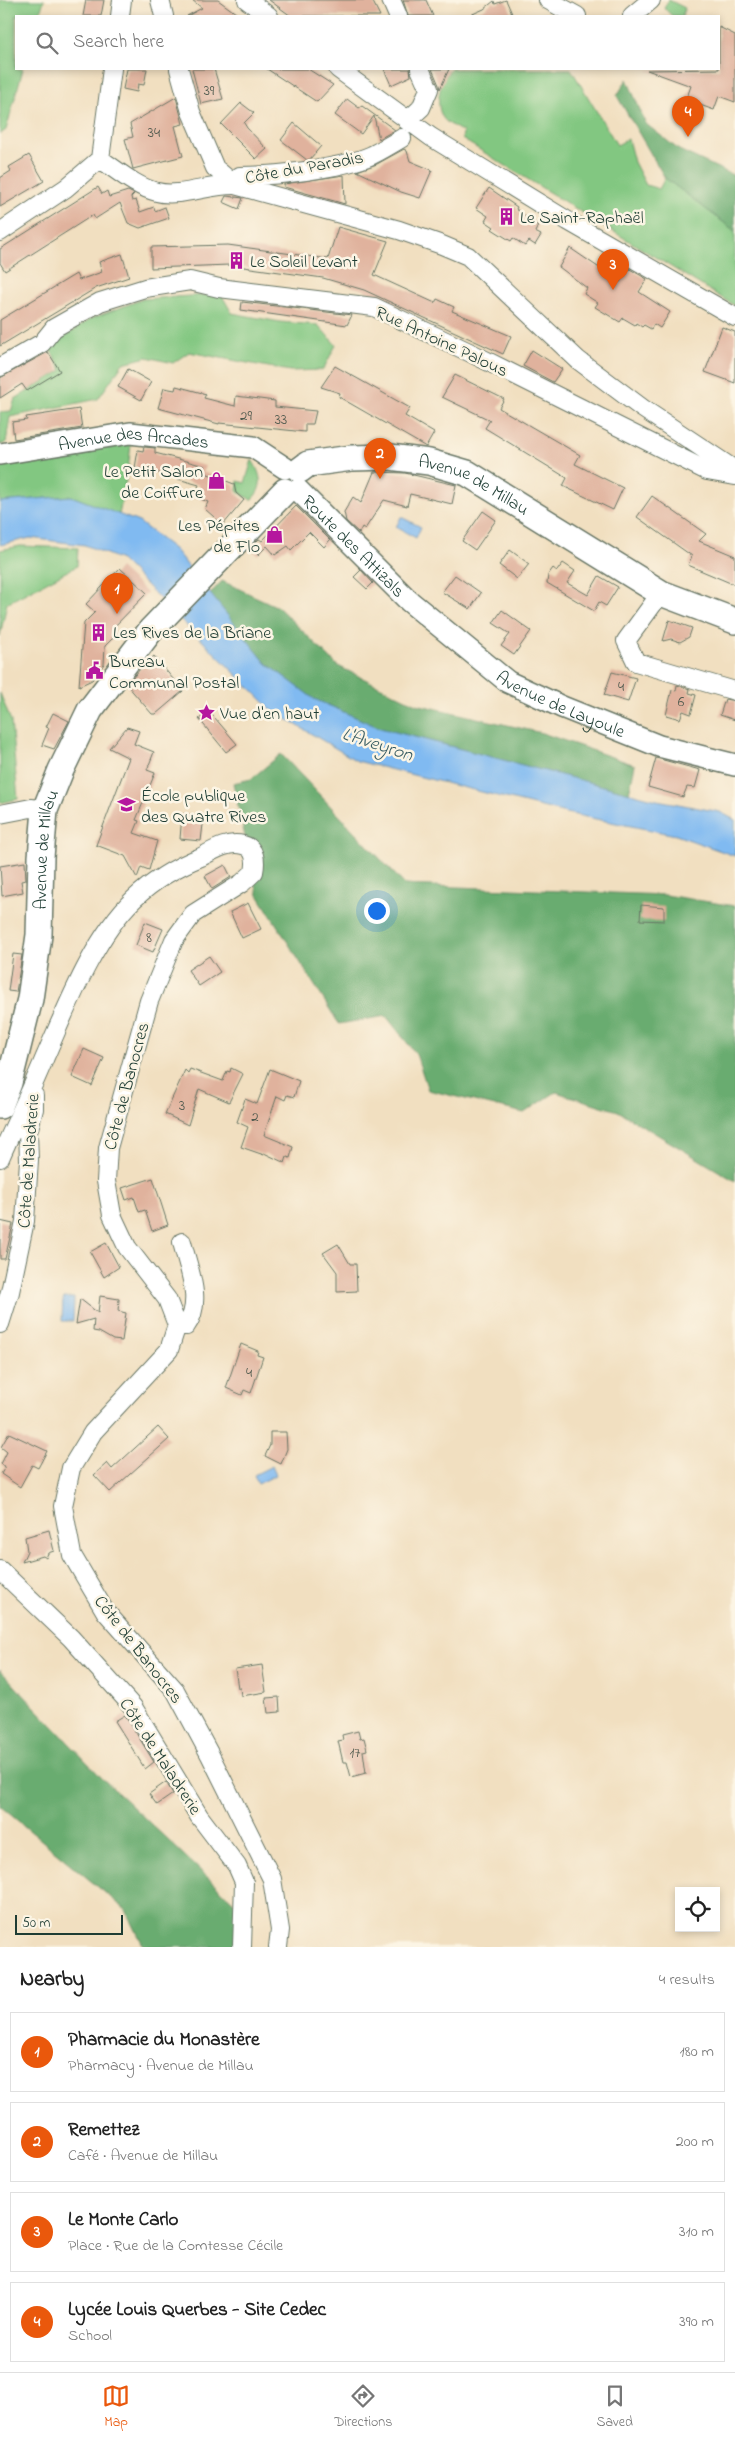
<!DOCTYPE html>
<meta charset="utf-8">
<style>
body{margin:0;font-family:"Indie Flower",sans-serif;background:#f6f6f6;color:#222}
.controls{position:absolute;right:15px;bottom:15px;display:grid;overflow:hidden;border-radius:0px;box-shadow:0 2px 8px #0003}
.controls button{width:45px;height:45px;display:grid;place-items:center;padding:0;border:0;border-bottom:1px solid #e0e0e0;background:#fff;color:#222;font:25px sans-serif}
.scale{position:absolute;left:15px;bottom:12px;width:108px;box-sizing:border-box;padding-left:5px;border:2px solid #1f3d34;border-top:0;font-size:14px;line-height:18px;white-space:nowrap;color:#1f3d34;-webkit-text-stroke:4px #fcf5e5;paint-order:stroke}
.you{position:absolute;left:376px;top:910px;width:18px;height:18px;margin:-12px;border:4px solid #fff;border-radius:50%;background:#1a73e8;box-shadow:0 0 0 8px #1a73e833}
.badge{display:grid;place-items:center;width:32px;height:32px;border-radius:50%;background:#ea580c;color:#fff;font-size:16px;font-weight:700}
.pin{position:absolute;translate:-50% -41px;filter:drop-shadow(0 1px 2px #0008)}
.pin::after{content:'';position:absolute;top:26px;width:18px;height:15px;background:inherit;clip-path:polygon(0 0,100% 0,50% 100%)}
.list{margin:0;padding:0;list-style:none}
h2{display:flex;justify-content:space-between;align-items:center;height:65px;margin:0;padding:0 20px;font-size:21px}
h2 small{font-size:16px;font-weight:400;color:#767676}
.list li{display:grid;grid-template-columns:32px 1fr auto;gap:15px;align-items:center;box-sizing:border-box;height:80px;margin:0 10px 10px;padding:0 10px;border:1px solid #e0e0e0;border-radius:0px}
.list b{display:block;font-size:19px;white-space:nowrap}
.list p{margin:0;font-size:16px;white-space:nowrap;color:#767676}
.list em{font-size:16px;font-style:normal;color:#767676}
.icon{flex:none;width:28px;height:28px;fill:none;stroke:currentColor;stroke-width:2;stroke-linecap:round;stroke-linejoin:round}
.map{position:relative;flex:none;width:735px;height:1947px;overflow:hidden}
.search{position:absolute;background:#fff;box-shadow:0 2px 8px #0003;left:15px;right:15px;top:15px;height:55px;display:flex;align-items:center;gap:12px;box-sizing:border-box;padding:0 18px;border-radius:0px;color:#767676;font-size:19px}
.sheet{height:425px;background:#fff}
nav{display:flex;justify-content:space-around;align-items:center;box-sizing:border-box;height:70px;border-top:1px solid #e0e0e0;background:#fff;font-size:14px;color:#767676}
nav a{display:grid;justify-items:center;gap:2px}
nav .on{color:#ea580c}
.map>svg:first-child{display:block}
.green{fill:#82c781;stroke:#50825a}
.forest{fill:#69ac6f;stroke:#447452}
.water{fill:#80baf1;stroke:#507c92}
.building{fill:#e0b29d}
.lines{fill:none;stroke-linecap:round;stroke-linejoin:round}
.minor-casing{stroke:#687665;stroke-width:20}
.tertiary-casing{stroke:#687665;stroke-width:24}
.secondary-casing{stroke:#687665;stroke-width:28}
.minor{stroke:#fff;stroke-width:18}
.tertiary{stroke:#fff;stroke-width:21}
.secondary{stroke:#fff;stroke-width:25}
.labels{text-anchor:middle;stroke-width:5;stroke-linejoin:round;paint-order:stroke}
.number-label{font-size:15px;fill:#4f5a4e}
.street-label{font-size:18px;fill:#1f3d34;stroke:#fcf5e5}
.poi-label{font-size:18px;fill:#1f3d34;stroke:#fcf5e5;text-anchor:start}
.water-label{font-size:19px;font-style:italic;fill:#375c63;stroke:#fcf5e5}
</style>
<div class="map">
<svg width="735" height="1947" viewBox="0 0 735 1947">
<rect width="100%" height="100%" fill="#fcf5e5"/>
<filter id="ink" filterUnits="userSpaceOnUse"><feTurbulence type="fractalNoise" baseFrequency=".02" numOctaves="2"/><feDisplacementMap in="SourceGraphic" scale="10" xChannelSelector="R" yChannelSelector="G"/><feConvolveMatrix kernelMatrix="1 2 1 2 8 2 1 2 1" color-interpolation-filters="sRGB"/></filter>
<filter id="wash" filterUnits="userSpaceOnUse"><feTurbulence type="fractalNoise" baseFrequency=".0096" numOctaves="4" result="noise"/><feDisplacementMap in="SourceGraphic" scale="20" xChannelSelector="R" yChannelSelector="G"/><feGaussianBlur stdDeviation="1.12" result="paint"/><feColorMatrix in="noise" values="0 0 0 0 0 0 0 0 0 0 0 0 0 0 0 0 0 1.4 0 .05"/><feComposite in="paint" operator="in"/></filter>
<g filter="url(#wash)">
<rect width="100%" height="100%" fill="#f1dfc0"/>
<path class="green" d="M0,0H44L39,16H16V69H23L6,130L0,134Z
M669,0L685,8L682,16H672L664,8Z
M451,69H571L617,145L628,139L634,162L646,185L659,189L665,178L735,231V306L462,139L463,132C457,128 447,124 443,118C434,103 440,81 451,69Z
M221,294L232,313L280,322L318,325L336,345L323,370L290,371L189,352L173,363L147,357L123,363L98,399L10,417L6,443L0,445V412L11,411L15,399L62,370L49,348L90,319L143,299Z
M119,444H131L128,470L119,515L71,496L0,502V462Z
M252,460C261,474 265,487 251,500L237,491L238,481L245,483Z
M20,546L78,548L77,566L7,603L0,636V550Z
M0,693L11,721L18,799L0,803Z"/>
<path class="forest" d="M627,79L646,124L679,150L735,176V231L665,178L617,96Z
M222,581L278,607L338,666L416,704L542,733L635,765L629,793L380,728L314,699L266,663L210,594Z
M281,754L405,885L665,895L735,906V1181L618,1111L556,1092L524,1113L428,1090L416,1054L386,1016L339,1024L258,895L233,783L251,779Z
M0,1670L102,1778L238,1906V1947H144L126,1910L0,1806Z"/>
<path class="water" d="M71,496L139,522L175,550L266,663L314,699L380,728L657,800L720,812L735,820V856L676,835L566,813L357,761L273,711L121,560L85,545L30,538L0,545V502Z
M401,517L421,527L416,538L396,527Z
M63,1298H74L73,1321H62Z
M272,1466L276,1475L258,1484L254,1475Z"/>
<g id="blocks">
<path class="building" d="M86,0H104L101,16H83Z
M192,0H218L240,16H187L202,8Z
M269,0H372L380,16H291Z
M403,0H426L433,16H408Z
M506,0L513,16H468L484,9L494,1L495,4Z
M719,27L735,35V102L719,96L714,110L686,100L691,86L647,70L719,69Z
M127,69H147L144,85L138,84L137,92L123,89Z
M192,69H214L223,99L201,104Z
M267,69H308L333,85L317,102Z
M384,69H410L411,76L391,85Z
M432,69H449L440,89L439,85Z
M176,97L183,124L175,126L183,156L133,169L125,139L133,137L130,124Z
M347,99L359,108L362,106L395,130L379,139L374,116L361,134L335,115Z
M241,103L254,113L244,123L247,128L267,149L256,159L221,124Z
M294,123L321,146L310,159L307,160L281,140Z
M404,149L407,151L410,161L432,170L420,198L401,192L357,171L377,164Z
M29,155L44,181L0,207V178L11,171L9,167Z
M344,175L345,204L284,187V184Z
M98,187L102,194L107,191L109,197L128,191L134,194L131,197L132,201L136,200L140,212L154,207L155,211L165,207L169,218L140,228L128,223L120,203L95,219L93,215L5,271L0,263V249Z
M489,188L517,207L516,209L538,226L535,232L541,235L535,245L529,241L525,246L513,238L511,241L492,229L494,227L485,221L488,216L476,208Z
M226,196L243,198L239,209L223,202Z
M338,227L388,241L374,275L435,303L437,299L454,307L452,311L511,336L503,354L364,290L323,278L229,265L151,268V247L228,245L328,259Z
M570,248L620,282L628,268L647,279L639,292L670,312L660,328L654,324L651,329L644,325L642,327L636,323L635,325L623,318L620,322L595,307L598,303L584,294L587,288L559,267Z
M122,254L129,277L96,288L0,346V320L76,274L79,280L102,272L99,262Z
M242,302L352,315L347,325L241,310Z
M722,327L735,332V383L705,372Z
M532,350L562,369L553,382L523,366Z
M48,352L60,371L27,391L22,384L0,398V378Z
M335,366L410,408L405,416L434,433L426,447L339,397L340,393L321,387Z
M128,369L151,382L141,400L118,387Z
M455,375L504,399L499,408L580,455L575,464L623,488L613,510L563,486L567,478L485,428L490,420L442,397Z
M176,386L206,394L204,398L235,406L236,396L275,401V407L316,411L313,424H305V432L219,423V424L158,408L164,388L175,390Z
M79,409L82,428L14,439L12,422L27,420L26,417Z
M144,447L155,448V453L205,466L203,472L234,484L236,493L244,500L223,525L205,509L208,502L194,496L199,485L178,479V477L135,468L138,450L143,451Z
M374,472L405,473L456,485L452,504L410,494L407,506L384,500L365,529L362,527L359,533L346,521L344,512L353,497L361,503Z
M652,496L706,534L699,541L735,556V585L688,565L692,556L637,517Z
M296,506L330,540L324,547L309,532L291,550L288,546L275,555L267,546L258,555L250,548L259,539L262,541Z
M483,511L496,520L475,550L462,541Z
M510,550L529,564L517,579L499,565Z
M563,563L575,571L567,583L588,595L599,576L618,587L606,606L599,602L594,611L547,583L548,575L553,568L557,571Z
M120,568L147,593L112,629L117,634L105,646L104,664L92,680L79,686L84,623L95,612L86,604Z
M361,570L373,583L367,589L354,577Z
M455,575L481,593L470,609L442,592Z
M502,610L531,631L514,655L501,646L510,634L493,623Z
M669,620L692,628L689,637L680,642L671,639L663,641Z
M154,656L183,691L156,714H152L127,685L140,669Z
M612,672L636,678L628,702L604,695Z
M677,685L690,689L689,693L696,695L691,714L683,711L680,719L666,715L672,690L676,691Z
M725,699L735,701V720L720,715Z
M209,711L237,744L226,752L199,719Z
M53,713L69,721L54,749L42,745L49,728L46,727Z
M127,727L139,731L134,744L154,752L147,770L155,773L136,820L139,821L134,833L157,841L149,870L141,867L137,878L125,856L96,845L129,758L109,748Z
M656,758L700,770L695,788L687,787L683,797L648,787Z
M182,814L204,816L201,841L180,839Z
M25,862L26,880L21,881L23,892L2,896L0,866Z
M225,865L231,877L212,889L205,876Z
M248,903L261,929L242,938L230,912Z
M641,905L664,907V921L640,920Z
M145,922L163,929L153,952L136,945Z
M13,954L22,955L16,992L8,991Z
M209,956L220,972L199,986L188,970Z
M84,1049L104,1058L92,1086L72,1077Z
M231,1068L243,1074L229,1102L199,1089L188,1125L165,1114L185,1070L188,1073L190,1069L223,1081L227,1071L230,1072Z
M270,1069L299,1081L294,1097L287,1095L285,1100L277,1096L264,1135L293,1147L290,1158L287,1157L285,1163L264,1153V1155L241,1147L248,1127L237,1122L245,1099L257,1104Z
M153,1178L168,1225L152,1231L145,1210L139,1212L134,1197L126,1200L122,1188Z
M0,1221L13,1224L5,1259H0Z
M106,1243L119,1267L104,1277L90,1252Z
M338,1244L350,1264H356L357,1291L337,1292V1272L323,1253Z
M100,1296L119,1299L118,1311L126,1313L122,1341L113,1340L99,1332L93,1331L94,1319L76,1324L80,1299L98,1313Z
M241,1344L258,1351L257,1355L263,1357L251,1393L244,1390L242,1395L226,1388Z
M158,1427L169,1439L110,1492L94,1475L107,1463L112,1469Z
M270,1432H286L287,1449L281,1464L265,1456L270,1445Z
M9,1433L47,1451L38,1468L32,1465L20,1487L1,1474L5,1467L1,1464L7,1452L1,1447Z
M49,1530L54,1551L48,1553L46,1558L43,1556L22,1562L27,1551L25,1537Z
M262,1665L266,1692L241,1696L240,1688H238L235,1669Z
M279,1697L280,1712L268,1713L266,1698Z
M125,1715L154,1762L145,1769L115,1721Z
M358,1731L360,1739L364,1738L367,1750L363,1751L366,1773L351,1777L347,1762H343L338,1741L343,1740L342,1735Z
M166,1782L173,1794L157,1805L149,1794Z"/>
</g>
</g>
<g filter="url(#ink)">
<use href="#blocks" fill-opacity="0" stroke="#687665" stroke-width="1"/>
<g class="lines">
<defs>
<path id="minor" d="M160,0L164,16
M247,0L269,16
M391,0L398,16
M548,0L577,16
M120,16L122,0
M632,16L651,0
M179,69L191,112L215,168L235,185L399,230L442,245L468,256L578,360L642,408L735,470
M338,69L431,137L568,221L735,317
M407,121L421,108L429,89L420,69
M100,159C117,170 136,187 157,192C179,198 211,184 235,185
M100,159L112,69
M235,185L240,176C274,176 341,169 372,155C382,150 392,144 402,138
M0,232L66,188L100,159
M0,367L42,343L54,328L100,302L145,288L190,281L219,288L374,307L471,353L707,471L735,476
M661,593L626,641L636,662L735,691
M0,814L31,808L45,810
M0,1158C15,1124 31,1091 45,1057C67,1007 94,937 134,899C153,881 176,867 201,857C214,850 228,841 243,845C256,848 256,862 254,872L242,883L193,914L174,940L149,1001L108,1148L106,1181L112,1215L127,1247L167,1299L177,1325L169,1350L93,1432L71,1468L63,1506L72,1555L105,1611L175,1690L210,1755L272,1879L280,1930L278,1947
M0,1324L10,1292L25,1221L29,1160L28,1132L34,1109V1095
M177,1325L186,1326C204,1302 188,1268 182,1242
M0,1570L71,1638L133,1707L199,1816L237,1866L244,1882L242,1947"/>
<g id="tertiary">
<path id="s1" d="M0,454L130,433L253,447L285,468"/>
<path id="s2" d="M298,490L409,601L508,682L562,707L659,746L735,765"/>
</g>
<g id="secondary">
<path id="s3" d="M300,470L308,464L352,458L390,457L429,462L467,473L661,593L735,621"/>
<path id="s4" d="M0,1106L9,1083L30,999L39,935L41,857L45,810L61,770L90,710L151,630L285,491"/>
</g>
</defs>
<use href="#minor" class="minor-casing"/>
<use href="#tertiary" class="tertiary-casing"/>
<use href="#secondary" class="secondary-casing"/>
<use href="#minor" class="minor"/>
<use href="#tertiary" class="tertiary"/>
<use href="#secondary" class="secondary"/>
</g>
</g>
<defs>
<symbol id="building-bare" viewBox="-9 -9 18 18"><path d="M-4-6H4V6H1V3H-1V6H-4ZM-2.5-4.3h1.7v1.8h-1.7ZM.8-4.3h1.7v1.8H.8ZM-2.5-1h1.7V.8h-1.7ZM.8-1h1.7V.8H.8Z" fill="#b5179e" stroke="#fcf5e5" stroke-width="2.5" paint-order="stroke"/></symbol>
<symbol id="shop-bare" viewBox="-9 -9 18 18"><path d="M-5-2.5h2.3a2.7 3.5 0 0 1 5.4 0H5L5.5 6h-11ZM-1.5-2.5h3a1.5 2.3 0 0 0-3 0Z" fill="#b5179e" stroke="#fcf5e5" stroke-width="2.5" paint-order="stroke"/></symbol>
<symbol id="civic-bare" viewBox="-9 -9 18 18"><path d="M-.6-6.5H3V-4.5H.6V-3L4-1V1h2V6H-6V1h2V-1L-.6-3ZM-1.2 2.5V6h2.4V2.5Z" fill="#b5179e" stroke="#fcf5e5" stroke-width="2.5" paint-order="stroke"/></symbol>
<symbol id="sight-bare" viewBox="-9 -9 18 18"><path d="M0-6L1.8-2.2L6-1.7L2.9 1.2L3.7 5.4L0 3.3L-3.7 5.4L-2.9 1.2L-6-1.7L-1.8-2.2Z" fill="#b5179e" stroke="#fcf5e5" stroke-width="2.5" paint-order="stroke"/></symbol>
<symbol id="school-bare" viewBox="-9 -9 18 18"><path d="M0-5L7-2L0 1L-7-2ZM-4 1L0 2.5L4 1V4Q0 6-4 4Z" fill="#b5179e" stroke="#fcf5e5" stroke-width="2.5" paint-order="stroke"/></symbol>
</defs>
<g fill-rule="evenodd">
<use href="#building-bare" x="494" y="204" width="25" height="25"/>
<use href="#building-bare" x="224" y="248" width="25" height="25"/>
<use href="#shop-bare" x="204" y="468" width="25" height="25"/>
<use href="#shop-bare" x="262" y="522" width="25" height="25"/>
<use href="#building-bare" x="86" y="620" width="25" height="25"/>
<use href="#civic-bare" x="82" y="658" width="25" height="25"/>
<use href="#sight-bare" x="194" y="700" width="25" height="25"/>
<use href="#school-bare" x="114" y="792" width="25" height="25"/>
</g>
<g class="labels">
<g class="number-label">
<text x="209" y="95">39</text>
<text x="154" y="137">34</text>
<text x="246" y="420">29</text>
<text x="281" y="424">33</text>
<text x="621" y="691">4</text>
<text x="681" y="706">6</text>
<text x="149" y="942">8</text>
<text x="182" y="1110">3</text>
<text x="255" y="1121">2</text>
<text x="249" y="1377">4</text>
<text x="355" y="1757">17</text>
</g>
<g class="street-label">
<text transform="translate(304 167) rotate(-10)" y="6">Côte du Paradis</text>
<text transform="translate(442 341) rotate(25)" y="6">Rue Antoine Palous</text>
<text dy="6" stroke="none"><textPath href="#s1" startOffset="135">Avenue des Arcades</textPath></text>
<text dy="6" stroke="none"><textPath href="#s3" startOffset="182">Avenue de Millau</textPath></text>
<text dy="6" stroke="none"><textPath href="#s2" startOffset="79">Route des Attizals</textPath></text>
<text dy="6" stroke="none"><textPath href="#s2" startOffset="342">Avenue de Layoule</textPath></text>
<text dy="6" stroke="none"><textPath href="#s4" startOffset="262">Avenue de Millau</textPath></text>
<text transform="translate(126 1086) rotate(-75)" y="6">Côte de Banocres</text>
<text transform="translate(28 1161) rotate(-86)" y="6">Côte de Maladrerie</text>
<text transform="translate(139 1649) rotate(52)" y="6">Côte de Banocres</text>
<text transform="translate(161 1756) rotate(57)" y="6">Côte de Maladrerie</text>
</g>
<g class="poi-label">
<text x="520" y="223">Le Saint-Raphaël</text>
<text x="250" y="267">Le Soleil Levant</text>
<text x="203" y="477" text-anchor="end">Le Petit Salon<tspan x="203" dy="21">de Coiffure</tspan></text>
<text x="260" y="531" text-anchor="end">Les Pépites<tspan x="260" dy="21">de Flo</tspan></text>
<text x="113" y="638">Les Rives de la Briane</text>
<text x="109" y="667">Bureau<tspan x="109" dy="21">Communal Postal</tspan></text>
<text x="220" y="719">Vue d'en haut</text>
<text x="141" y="801">École publique<tspan x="141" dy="21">des Quatre Rives</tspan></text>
</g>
<g class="water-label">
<text transform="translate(378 743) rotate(18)" y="7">L'Aveyron</text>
</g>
</g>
</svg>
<div class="controls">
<button><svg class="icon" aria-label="locate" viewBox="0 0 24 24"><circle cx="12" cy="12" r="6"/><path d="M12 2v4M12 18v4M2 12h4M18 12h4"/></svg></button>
</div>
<div class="scale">50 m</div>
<div class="you"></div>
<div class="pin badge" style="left:117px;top:614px">1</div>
<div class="pin badge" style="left:380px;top:479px">2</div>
<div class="pin badge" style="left:613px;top:290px">3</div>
<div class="pin badge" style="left:688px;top:137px">4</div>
<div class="search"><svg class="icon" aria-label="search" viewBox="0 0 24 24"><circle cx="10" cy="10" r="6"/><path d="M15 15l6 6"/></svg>Search here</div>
</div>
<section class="sheet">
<h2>Nearby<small>4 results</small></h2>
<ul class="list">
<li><span class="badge">1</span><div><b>Pharmacie du Monastère</b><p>Pharmacy · Avenue de Millau</p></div><em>180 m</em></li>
<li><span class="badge">2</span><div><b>Remettez</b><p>Café · Avenue de Millau</p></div><em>200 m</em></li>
<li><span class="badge">3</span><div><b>Le Monte Carlo</b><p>Place · Rue de la Comtesse Cécile</p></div><em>310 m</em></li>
<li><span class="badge">4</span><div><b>Lycée Louis Querbes - Site Cedec</b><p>School</p></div><em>390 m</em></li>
</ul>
</section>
<nav>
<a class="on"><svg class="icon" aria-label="map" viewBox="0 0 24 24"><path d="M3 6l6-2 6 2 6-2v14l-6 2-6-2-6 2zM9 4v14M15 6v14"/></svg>Map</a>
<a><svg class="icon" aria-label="directions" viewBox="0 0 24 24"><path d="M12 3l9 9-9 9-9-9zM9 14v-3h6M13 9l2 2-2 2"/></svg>Directions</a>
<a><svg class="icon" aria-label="saved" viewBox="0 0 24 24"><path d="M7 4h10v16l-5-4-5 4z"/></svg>Saved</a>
</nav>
